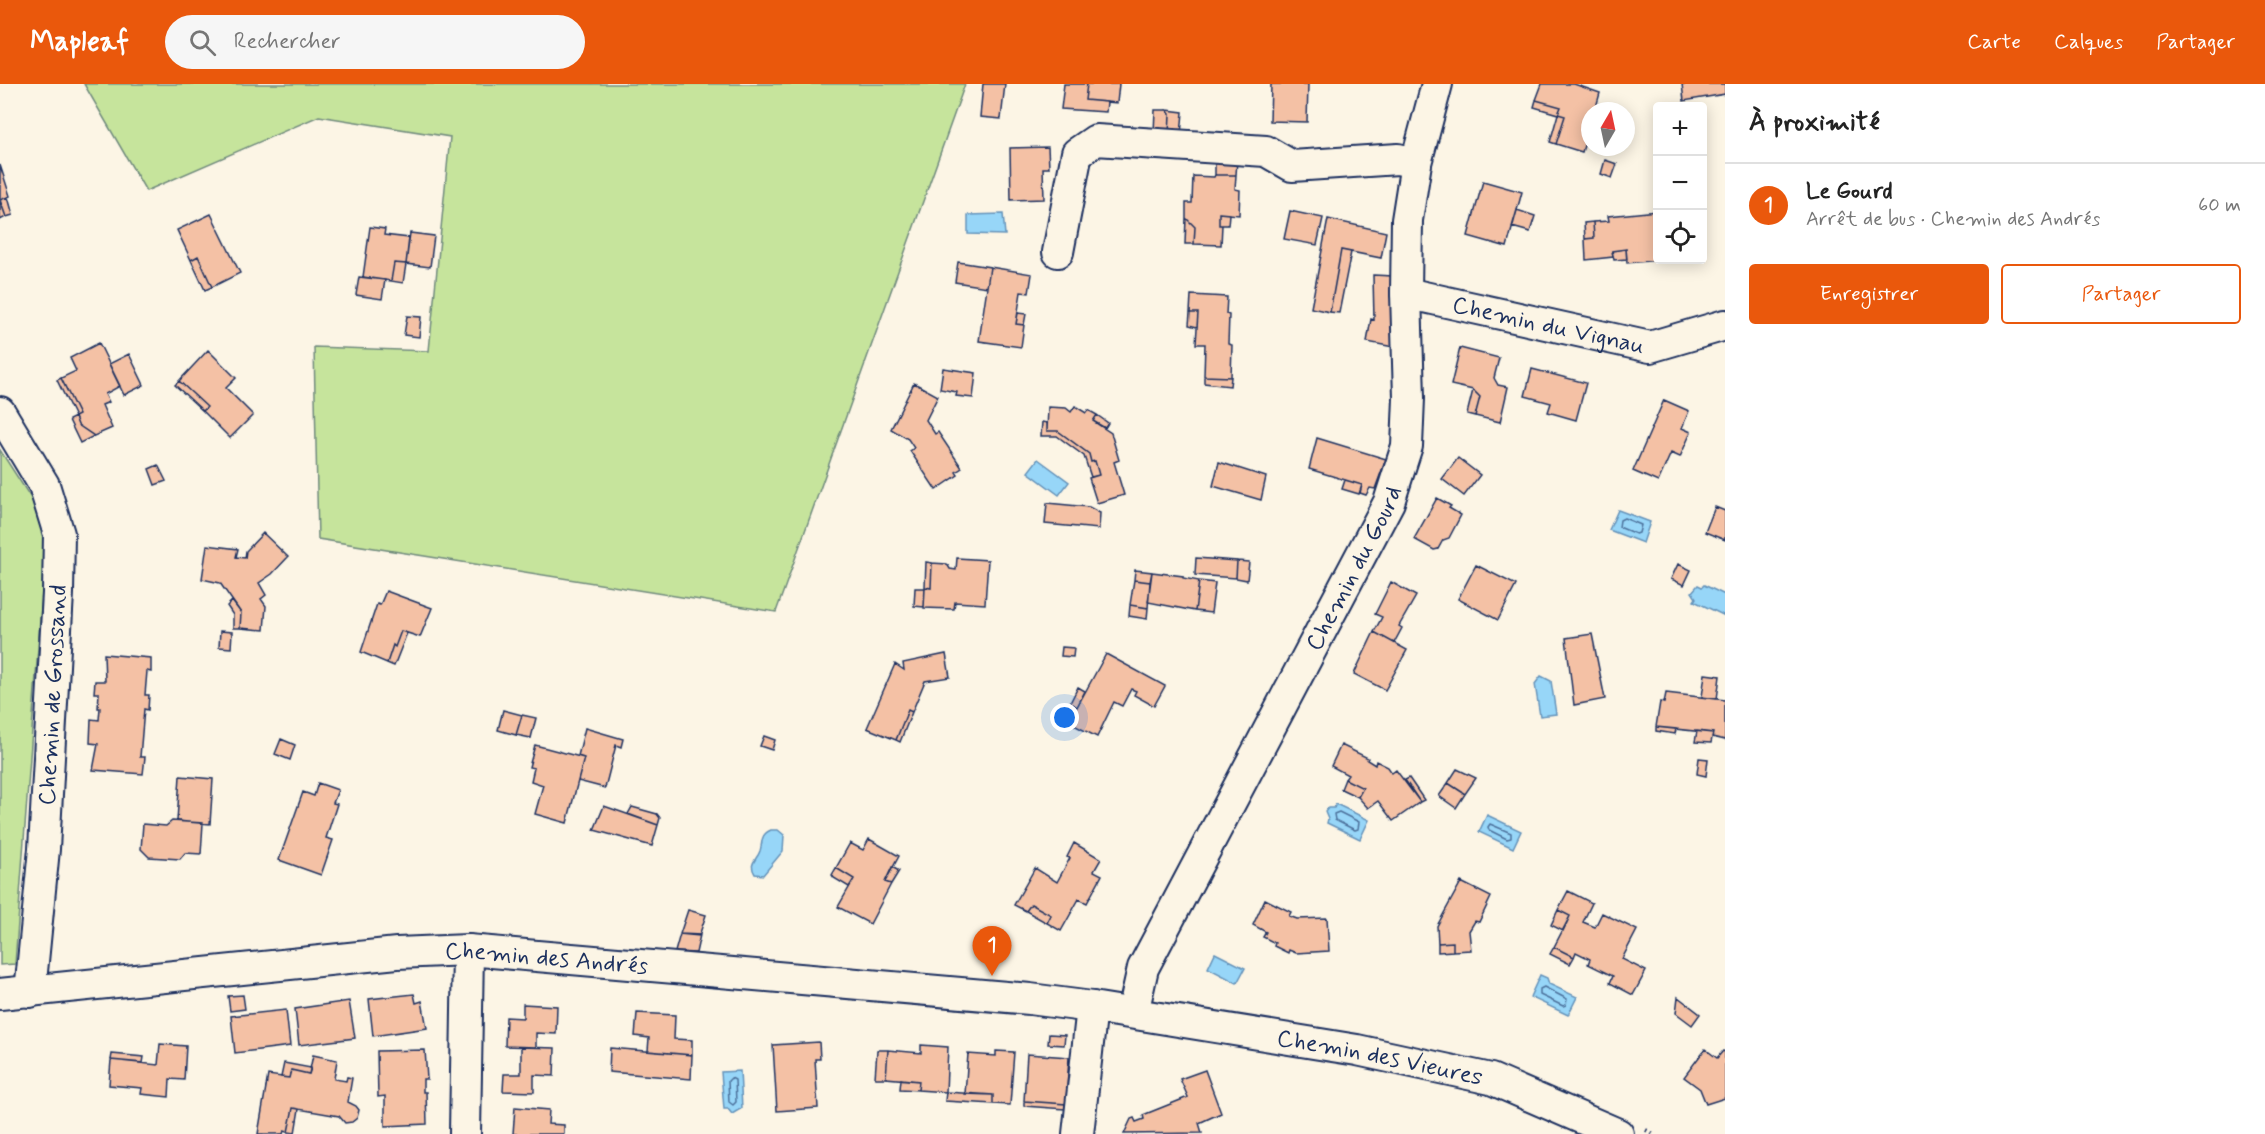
<!DOCTYPE html>
<html lang="fr">
<meta charset="utf-8">
<style>
body{margin:0;font-family:Mynerve,sans-serif;background:#f6f6f6;color:#222}
.controls{position:absolute;right:18px;top:18px;display:grid;overflow:hidden;border-radius:6px;box-shadow:0 3px 15px #0003}
.controls button{width:54px;height:54px;display:grid;place-items:center;padding:0;border:0;border-bottom:2px solid #e0e0e0;background:#fff;color:#222;font:30px sans-serif}
.compass{position:absolute;left:1581px;top:18px;width:54px;height:54px;border-radius:50%;background:#fff;box-shadow:0 3px 15px #0003;rotate:9deg}
.you{position:absolute;left:1065px;top:634px;width:21px;height:21px;margin:-15px;border:4px solid #fff;border-radius:50%;background:#1a73e8;box-shadow:0 0 0 9px #1a73e833}
.badge{display:grid;place-items:center;width:39px;height:39px;border-radius:50%;background:#ea580c;color:#fff;font-size:20px;font-weight:700}
.pin{position:absolute;translate:-50% -50px;filter:drop-shadow(0 2px 3px #0008)}
.pin::after{content:'';position:absolute;top:32px;width:21px;height:18px;background:inherit;clip-path:polygon(0 0,100% 0,50% 100%)}
.list{margin:0;padding:0;list-style:none}
h2{display:flex;justify-content:space-between;align-items:center;height:78px;margin:0;padding:0 24px;font-size:26px}
h2 small{font-size:20px;font-weight:400;color:#767676}
.list li{display:grid;grid-template-columns:39px 1fr auto;gap:18px;align-items:center;box-sizing:border-box;height:84px;padding:0 24px;border-top:2px solid #e0e0e0}
.list b{display:block;font-size:22px;white-space:nowrap}
.list p{margin:0;font-size:20px;white-space:nowrap;color:#767676}
.list em{font-size:20px;font-style:normal;color:#767676}
.actions{display:flex;gap:12px;padding:18px 24px}
.actions a{flex:1;padding:14px 0;border:2px solid #ea580c;border-radius:6px;text-align:center;font-size:21px;color:#ea580c}
.actions .main{background:#ea580c;color:#fff}
.icon{flex:none;width:33px;height:33px;fill:none;stroke:currentColor;stroke-width:2;stroke-linecap:round;stroke-linejoin:round}
.map{position:relative;flex:none;width:1725px;height:1050px;overflow:hidden}
header{display:flex;align-items:center;gap:36px;box-sizing:border-box;height:84px;padding:0 30px;background:#ea580c;color:#fff}
header strong{font-size:28px}
nav{display:flex;gap:33px;margin-inline-start:auto;font-size:21px}
.search{width:420px;height:54px;background:#f6f6f6;display:flex;align-items:center;gap:15px;box-sizing:border-box;padding:0 21px;border-radius:33px;color:#767676;font-size:22px}
main{display:flex}
aside{flex:1;background:#fff}
.map>svg:first-child{display:block}
.green{fill:#c6e49c;stroke:#708a7d;stroke-width:1.5}
.water{fill:#97d6f8;stroke:#6593ba;stroke-width:1.5}
.lines{fill:none;stroke-linecap:round;stroke-linejoin:round}
.shore{stroke:#4d729c;stroke-width:1.5}
.building{fill:#f4c1a5;stroke:#1b2f5e;stroke-width:1.5}
.street-casing{stroke:#1b2f5e;stroke-width:34}
.path{stroke:#1b2f5e;stroke-width:4;stroke-dasharray:1.5 4.5;stroke-linecap:butt}
.street{stroke:#fcf5e5;stroke-width:30}
.labels{text-anchor:middle;stroke-width:4.5;stroke-linejoin:round;paint-order:stroke}
.street-label{font-size:24px;fill:#1b2f5e;stroke:#fcf5e5}
</style>
<header>
<strong>Mapleaf</strong>
<div class="search"><svg class="icon" aria-label="search" viewBox="0 0 24 24"><circle cx="10" cy="10" r="6"/><path d="M15 15l6 6"/></svg>Rechercher</div>
<nav><a>Carte</a><a>Calques</a><a>Partager</a></nav>
</header>
<main>
<div class="map">
<svg width="1725" height="1050" viewBox="0 0 1725 1050">
<rect width="100%" height="100%" fill="#fcf5e5"/>
<filter id="ink" filterUnits="userSpaceOnUse"><feTurbulence type="fractalNoise" baseFrequency=".0167" numOctaves="2"/><feDisplacementMap in="SourceGraphic" scale="12" xChannelSelector="R" yChannelSelector="G"/><feConvolveMatrix kernelMatrix="1 2 1 2 8 2 1 2 1" color-interpolation-filters="sRGB"/></filter>
<g filter="url(#ink)">
<path class="green" d="M84,0H965L776,528L318,455L314,263L429,267L450,53L319,32L146,107Z
M0,366L47,439L15,880L0,881Z"/>
<path class="water" d="M1003,130L1005,151L968,150V131Z
M1038,375L1069,398L1059,411L1028,388Z
M1618,426L1650,438L1643,459L1609,446Z
M1698,501L1702,503L1704,501L1725,511V532L1694,517L1696,514L1692,508Z
M1541,592L1551,597L1556,630L1540,632L1535,600Z
M1336,720L1369,736L1360,755L1327,739L1328,735L1325,728L1328,724H1334Z
M1487,731L1521,747L1513,764L1479,748Z
M771,746H778L784,751L783,767L763,791L755,790C748,779 757,776 760,767C763,757 760,751 771,746Z
M1215,869L1245,884L1237,899L1208,884Z
M1540,891L1547,894L1549,900L1577,913L1568,931L1530,913Z
M740,987L742,1024L732,1030L728,1025H724L721,988Z"/>
<g class="lines">
<path class="shore" d="M1624,434L1641,441L1639,449L1636,450L1619,443L1620,436Z
M1339,728L1359,738L1358,745L1355,746L1335,736L1334,730Z
M1490,740L1511,749V754L1507,755L1489,746L1488,743Z
M1544,903L1567,915L1566,921L1563,922L1540,911V905Z
M731,994L735,996L736,1018L733,1021L729,1018L728,997Z"/>
</g>
<path class="building" d="M983,0H1005L1001,35L980,33Z
M1064,0H1087L1085,16L1107,18L1106,28L1061,25Z
M1087,0H1119L1117,19L1085,16Z
M1271,0H1308L1307,38L1270,37Z
M1542,0H1574L1600,9L1595,27H1590V42L1582,68L1556,60L1565,32L1558,30L1561,23L1536,16Z
M1682,0H1725V10L1684,17Z
M1536,16L1561,23L1558,30L1534,23Z
M1155,26H1167L1170,30L1169,50L1154,49Z
M1167,26L1183,28L1181,51L1169,50L1170,30Z
M1558,30L1565,32L1556,60L1550,58Z
M1048,63L1049,84H1043L1044,115L1011,116L1010,64Z
M1215,75L1237,76L1236,91H1215Z
M1605,76L1617,80L1612,94L1601,90Z
M0,81L10,112L0,116L6,133L0,136Z
M1215,91H1236L1235,105L1240,106L1239,131L1219,129V141H1222L1221,161L1194,160L1195,143L1186,134V119H1192L1193,92L1214,93Z
M1483,97L1522,108L1507,163L1468,152Z
M8,113L13,131L6,133L0,116Z
M1517,126L1535,132L1530,148L1512,143Z
M1290,127L1323,134L1317,161L1284,155Z
M1657,127L1658,176H1661L1627,179L1626,165L1612,167L1613,173L1586,176L1585,155L1594,154L1593,138L1609,137L1608,132Z
M1219,129L1229,130L1228,141H1219Z
M211,130L240,189L212,203L198,172L191,176L177,146Z
M1186,134L1195,143L1194,160H1185Z
M1328,135L1386,148L1381,174L1341,166L1330,228L1311,224Z
M1593,138L1594,154L1585,155L1584,139Z
M370,143L385,145L384,151L409,154L406,180L394,179L391,197L363,193Z
M410,149L434,152L430,183L406,180Z
M1626,165L1627,175L1614,176L1612,167Z
M1341,166L1351,168L1339,229L1330,228Z
M198,172L212,203L205,206L191,176Z
M958,178L990,183L987,203L955,198Z
M394,179L406,180L403,199L391,197Z
M990,183L1032,190L1029,209L1021,208L1016,240L1024,241L1021,263L979,257Z
M1373,191L1393,192L1399,264L1367,258L1371,235L1374,236Z
M359,193L385,196L382,215L356,211Z
M1191,211L1227,213L1226,230L1229,231L1228,260L1232,261L1231,293L1204,292L1205,260H1196L1198,229H1190Z
M1018,229L1026,230L1024,241L1016,240Z
M1190,229H1198L1197,243L1189,241Z
M407,232L421,233L419,253L404,251Z
M99,259L120,302L105,310L109,318L102,321L112,344L94,352L78,341L75,333L79,331L61,294L76,287L70,274Z
M1460,264L1499,274L1494,294L1498,301L1508,303L1500,338L1475,332L1480,313L1473,306L1451,301Z
M208,266L236,294L226,304L253,331L230,354L203,327L207,323L179,297Z
M129,270L144,301L124,311L109,280Z
M943,284L976,289L973,314L956,312L957,308L940,305Z
M1532,285L1586,299L1576,336L1548,328L1551,319L1525,312Z
M1204,292L1231,293L1230,302L1204,299Z
M61,294L79,331L75,333L57,296Z
M179,297L207,323L203,327L175,301Z
M914,299L938,312L926,336L935,350L938,348L962,384L956,388L958,391L936,406L910,367L914,364L908,355L891,345Z
M1473,306L1480,313L1475,332L1467,330Z
M1664,316L1689,327L1682,344L1691,348L1680,373L1671,369L1658,398L1633,387Z
M1075,322L1086,329L1088,326L1097,331L1093,337L1111,349L1119,376L1114,378L1124,411L1097,419L1089,394L1099,391L1095,377L1091,378L1089,370L1058,347H1047L1048,323L1066,324L1071,328Z
M1097,331L1108,339L1105,344L1093,337Z
M75,333L78,341L94,352L80,359L69,336Z
M1042,338L1047,339V347H1058L1089,370L1091,378L1095,377L1099,391L1091,393L1084,372L1057,352H1041Z
M1317,354L1386,375L1375,405L1370,404L1366,411L1360,409L1362,401L1309,385Z
M1458,374L1480,391L1464,412L1442,395Z
M1219,378L1266,393L1261,416L1213,402Z
M158,381L166,397L155,401L149,385Z
M1345,396L1362,401L1359,410L1342,405Z
M1437,414L1451,422L1449,424L1461,431L1449,454L1443,456L1438,465L1434,466L1414,455Z
M1047,419L1089,423L1100,429L1099,445L1045,440Z
M1715,423L1725,427V456L1705,448Z
M263,449L288,473L272,490L259,499L266,511L261,515L266,522L264,546L240,544L241,529L220,499L202,495L207,461L238,465L236,473L245,474L246,467Z
M957,474L988,476L985,520L955,518L954,525L924,524L925,503L931,504L932,479L947,480L950,485L956,486Z
M1196,474L1237,477L1236,494L1195,491Z
M1237,477L1249,478L1247,496L1236,494Z
M926,478L932,479L931,504L925,503Z
M1678,480L1691,486L1684,501L1671,495Z
M1476,481L1516,501L1498,536L1458,515Z
M1135,486L1152,488L1150,498L1134,496Z
M1152,488L1183,492V494L1199,497L1195,527L1148,518Z
M1134,496L1150,498L1148,524L1130,521Z
M1199,497L1215,499L1211,529L1195,527Z
M1391,498L1416,512L1399,542L1402,544L1394,559L1374,548L1382,533L1375,530Z
M915,504H925L924,523L914,522Z
M386,507L432,524L420,553L401,547L395,563L393,561L387,579L361,568L377,520L380,521Z
M232,517L241,529L240,544H233V531L227,522Z
M1130,521L1148,524L1147,535L1129,532Z
M220,547L232,548L231,564L219,563Z
M401,547L407,549L394,582L387,579L393,561L395,563Z
M1374,548L1407,566L1385,606L1354,590Z
M1592,550L1605,615L1574,621L1566,554Z
M1062,563L1074,564L1073,573L1061,572Z
M104,570L151,574V588L147,587L145,611H149L148,626L144,625L140,673H145L143,690L93,686L98,660L90,659L91,635L99,636L100,624H98L99,609H94L95,597H105Z
M946,570L950,593L925,597L912,628L908,626L896,656L867,644L895,580L904,586L903,579Z
M1106,570L1165,602L1154,622L1134,611L1136,607L1131,605L1122,622L1114,618L1097,653L1064,636L1073,620L1077,623Z
M1705,590L1720,592L1717,615L1702,613Z
M1078,603L1085,607L1077,623L1070,619Z
M1666,609L1725,616V656L1712,653L1713,649L1656,643L1660,618L1664,619Z
M503,626L522,631L516,651L498,646Z
M908,626L912,628L900,658L896,656Z
M522,631L536,634L531,654L516,651Z
M1656,643L1676,645L1675,650L1656,647Z
M585,644L623,655L621,663L616,661L605,704L578,697L584,674L578,672Z
M1697,647L1713,649L1711,659L1695,658Z
M764,652L775,656L772,666L760,662Z
M281,655L295,661L290,676L275,670Z
M535,661L584,674L567,739L535,730L543,701L531,697L534,684L529,683Z
M1341,661L1368,674L1367,676L1375,681L1376,677L1388,683L1392,689L1396,686L1420,718L1393,737L1378,717L1368,724L1358,713L1363,704L1345,695L1348,691L1331,682Z
M1699,674L1708,675L1706,692L1697,690Z
M1457,685L1476,694L1465,710L1448,699Z
M180,692L213,695L210,740L177,737Z
M1409,694L1424,716L1420,718L1405,696Z
M1345,695L1363,704L1358,713L1341,705Z
M318,699L338,706L333,719L337,720L326,754L333,756L321,791L279,776L303,708L314,712Z
M1448,699L1465,710L1456,724L1439,712Z
M604,722L658,741L652,762L594,746Z
M632,723L657,730L660,734L658,741L628,730Z
M172,737L203,739L201,770L185,769L180,775L149,773L141,765L143,740L166,742Z
M869,755L899,772L885,798L891,800L870,840L838,823L854,795L836,784L850,759L863,766Z
M1074,759L1101,775L1094,787L1102,791L1087,819L1079,815L1061,847L1047,839L1051,831L1031,820L1026,827L1014,821L1035,784L1057,798L1070,774L1067,773Z
M892,783L899,787L891,800L885,798Z
M836,784L854,795L849,803L834,794L832,791Z
M1461,798L1491,813L1479,838L1475,837L1469,847L1471,866L1453,867V858L1438,859L1437,842Z
M1568,807L1592,819L1583,838L1595,843L1602,829L1637,846L1622,875L1646,887L1633,911L1610,899L1613,892L1588,880L1590,875L1576,868L1574,873L1554,863L1570,832L1558,826Z
M1265,815L1291,828L1289,832L1297,835L1327,834L1329,867L1296,869L1289,866L1288,869L1274,862L1275,859L1263,853L1266,848L1253,841Z
M1031,820L1051,831L1047,839L1026,827Z
M688,826L706,831L699,852L680,850Z
M1558,826L1570,832L1563,847L1551,841Z
M680,850L700,851L696,869L675,868Z
M1453,858V867L1438,868V859Z
M1554,863L1574,873L1570,880L1550,870Z
M414,910L416,919L422,917L427,944L373,952L369,915Z
M243,911L245,925L230,927L228,912Z
M1678,913L1700,930L1692,941L1676,929Z
M349,917L355,954L299,961L295,925Z
M523,920L557,922L556,950L536,949V963L505,962L506,933L523,934Z
M286,926L290,962L235,969L231,932Z
M637,929L675,931L674,955L692,956V971L648,967L649,954L635,952Z
M1049,950L1065,951L1064,961L1048,960Z
M819,958L820,975H815L818,1024L777,1027L773,961Z
M160,960L186,962L184,996L170,995L169,1013L141,1010L142,1004L109,1001L111,976L158,981Z
M921,961L948,963L946,1008L918,1006L919,997L886,994L888,966L921,969Z
M521,963L555,964L554,992L534,991V1008L503,1007L504,990H521Z
M610,964L692,971L691,995L609,988Z
M1705,965L1717,974L1723,967L1725,968V1014L1706,1020L1700,1005L1684,993Z
M425,966L427,995H423V1008H426L427,1040L385,1042V1012L378,1013L377,967Z
M877,966H888L886,994H875Z
M996,967L1014,968L1010,1021L993,1020V1011L965,1010L968,970L996,972Z
M112,970L144,973L143,979L111,976Z
M1027,970L1069,973L1066,1020L1024,1017Z
M313,971L337,976L334,995L346,997L347,993L352,994L348,1018L356,1022L359,1026L357,1034L352,1038L345,1039L339,1032L293,1024L288,1048L284,1047L283,1050H258L268,991L289,994L291,986L309,990Z
M284,979L311,984L309,990L291,986L289,994L281,993Z
M1205,986L1221,1029L1199,1039L1202,1049L1124,1050L1131,1035L1134,1034L1136,1038L1144,1035L1143,1031L1188,1013L1180,995Z
M901,995L919,997L918,1006L900,1005Z
M946,1008L993,1011V1020L945,1017Z
M1024,1017L1066,1020L1065,1025L1024,1022Z
M515,1023L549,1026L548,1040L564,1041V1050H513Z
M293,1024L299,1025L295,1049L288,1048Z"/>
<g class="lines">
<defs>
<g id="street">
<path d="M1058,168L1077,69L1096,56L1266,67L1292,82L1398,75L1416,79"/>
<path id="s1" d="M1406,209L1650,263L1725,241"/>
<path d="M0,328L44,401L59,450L58,509L44,765L30,908"/>
<path id="s2" d="M0,910L397,869L468,866L1030,915L1092,923L1357,966L1491,995L1618,1050"/>
<path id="s3" d="M1133,929L1143,884L1389,418L1407,362L1409,314L1406,209L1407,136L1416,79L1437,0"/>
<path d="M465,1050L468,866"/>
<path d="M1078,1050L1092,923"/>
</g>
</defs>
<use href="#street" class="street-casing"/>
<path class="path" d="M1646,1046L1654,1050"/>
<use href="#street" class="street"/>
</g>
</g>
<g class="labels">
<g class="street-label">
<text dy="8" stroke="none"><textPath href="#s1" startOffset="146">Chemin du Vignau</textPath></text>
<text dy="8" stroke="none"><textPath href="#s3" startOffset="498">Chemin du Gourd</textPath></text>
<text transform="translate(52 611) rotate(-87)" y="8">Chemin de Grossand</text>
<text dy="8" stroke="none"><textPath href="#s2" startOffset="549">Chemin des Andrés</textPath></text>
<text dy="8" stroke="none"><textPath href="#s2" startOffset="1389">Chemin des Vieures</textPath></text>
</g>
</g>
</svg>
<div class="controls">
<button>+</button>
<button>−</button>
<button><svg class="icon" aria-label="locate" viewBox="0 0 24 24"><circle cx="12" cy="12" r="6"/><path d="M12 2v4M12 18v4M2 12h4M18 12h4"/></svg></button>
</div>
<svg class="compass" viewBox="-18 -18 36 36"><path d="M0-13l5 13h-10z" fill="#e53935"/><path d="M0 13l5-13h-10z" fill="#767676"/></svg>
<div class="you"></div>
<div class="pin badge" style="left:992px;top:892px">1</div>
</div>
<aside>
<h2>À proximité<small></small></h2>
<ul class="list">
<li><span class="badge">1</span><div><b>Le Gourd</b><p>Arrêt de bus · Chemin des Andrés</p></div><em>60 m</em></li>
</ul>
<div class="actions"><a class="main">Enregistrer</a><a>Partager</a></div>
</aside>
</main>
